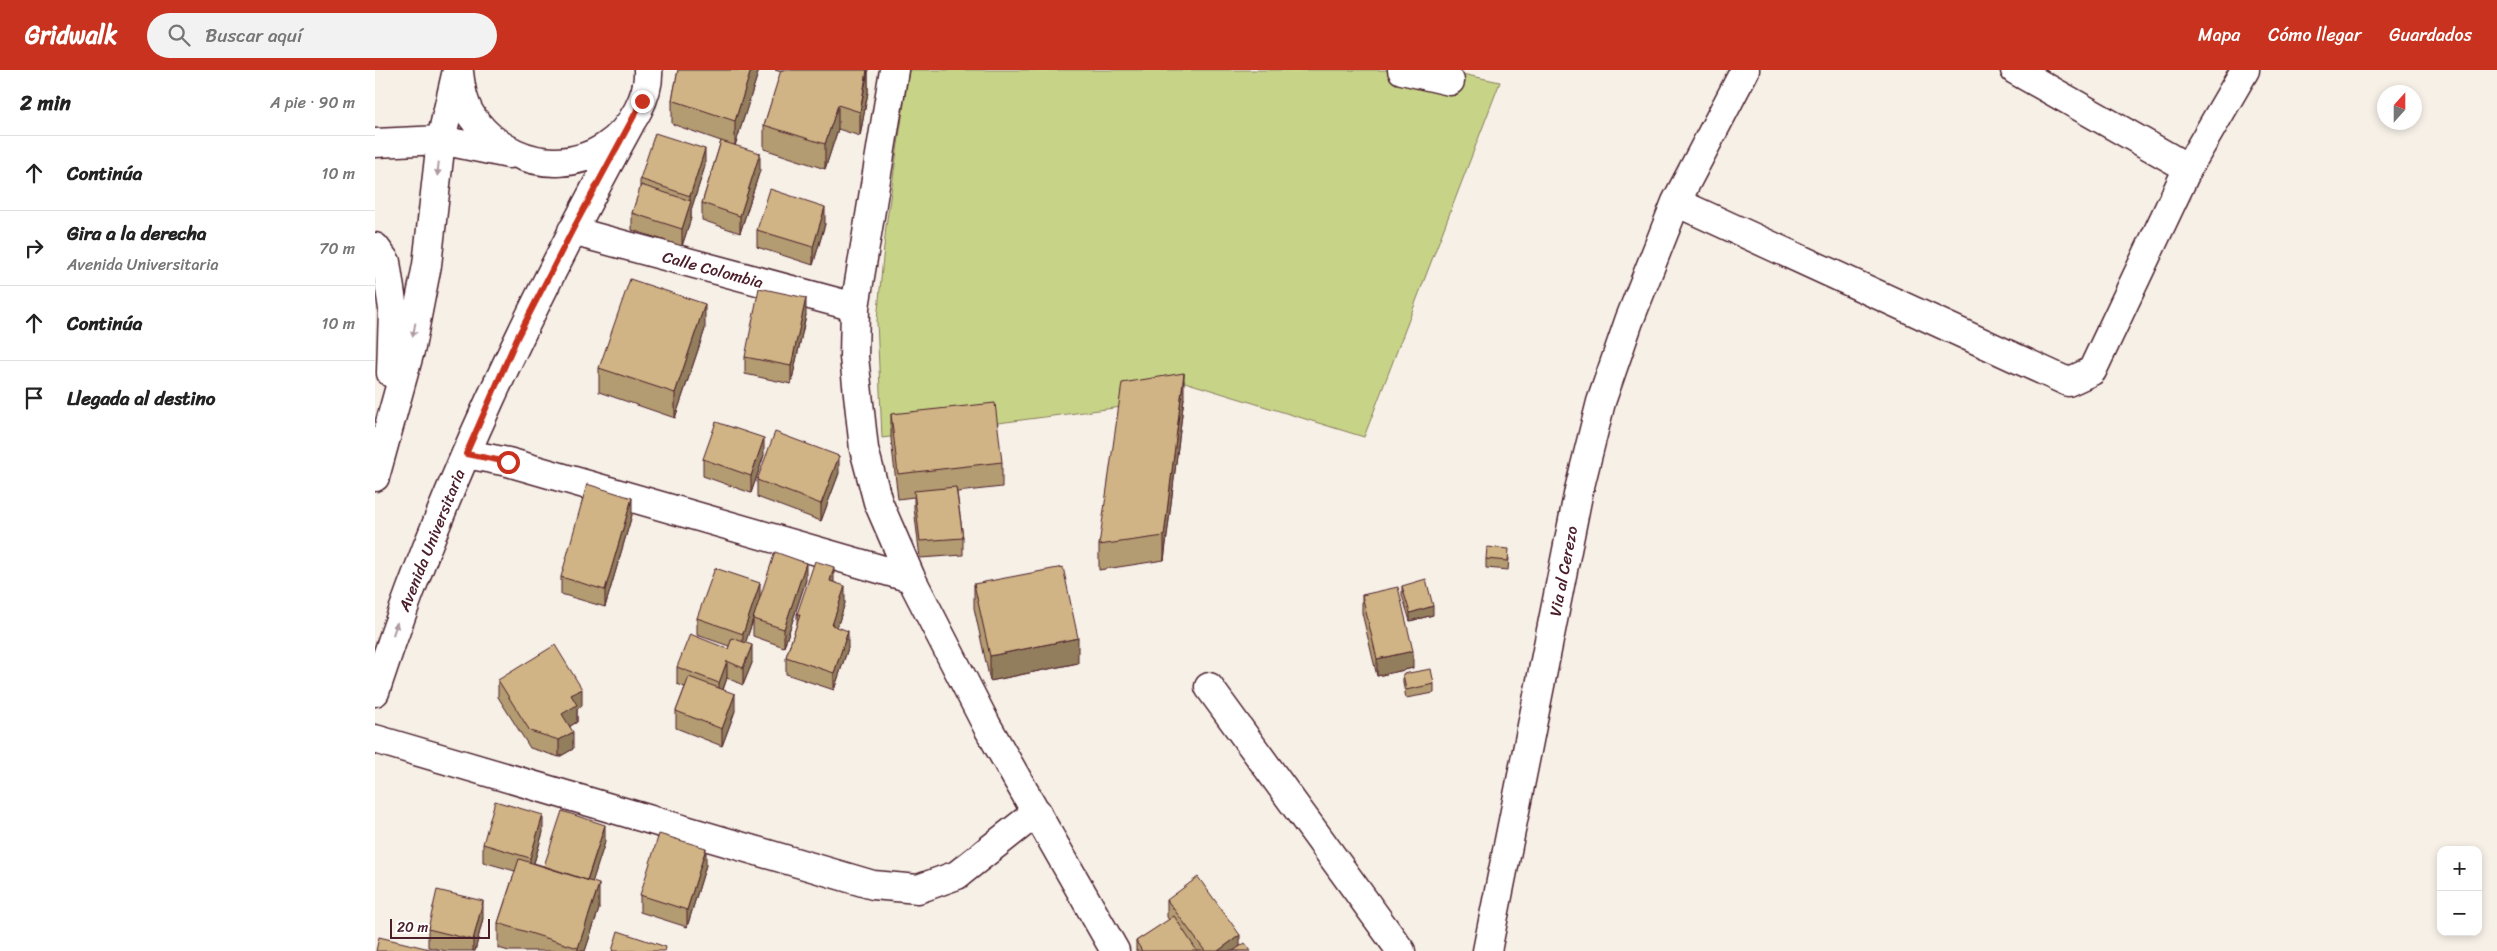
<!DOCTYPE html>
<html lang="es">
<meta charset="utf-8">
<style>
body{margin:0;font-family:Sriracha,sans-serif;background:#f2f2f2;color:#222}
.controls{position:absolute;right:15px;bottom:15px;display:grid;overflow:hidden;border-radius:10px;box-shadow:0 2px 8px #0003}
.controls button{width:45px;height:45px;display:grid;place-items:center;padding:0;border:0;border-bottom:1px solid #e0e0e0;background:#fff;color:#222;font:25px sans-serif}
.compass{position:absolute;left:2002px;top:15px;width:45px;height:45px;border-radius:50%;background:#fff;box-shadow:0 2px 8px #0003;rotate:21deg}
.scale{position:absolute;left:15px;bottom:12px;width:100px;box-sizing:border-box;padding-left:5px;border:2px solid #4a1f2b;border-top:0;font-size:14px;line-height:18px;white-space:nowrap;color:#4a1f2b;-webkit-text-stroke:4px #fff;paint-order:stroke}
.stop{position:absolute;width:15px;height:15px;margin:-11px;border:4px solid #c8321e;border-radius:50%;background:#fff}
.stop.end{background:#c8321e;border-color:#fff;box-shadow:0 1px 5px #0008}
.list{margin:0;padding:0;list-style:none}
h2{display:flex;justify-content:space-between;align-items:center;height:65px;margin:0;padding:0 20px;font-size:21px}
h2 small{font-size:16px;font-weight:400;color:#767676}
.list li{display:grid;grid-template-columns:32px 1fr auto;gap:15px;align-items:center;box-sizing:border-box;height:75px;padding:0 20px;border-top:1px solid #e0e0e0}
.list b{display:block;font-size:19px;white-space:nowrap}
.list p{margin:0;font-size:16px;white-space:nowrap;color:#767676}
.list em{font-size:16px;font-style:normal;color:#767676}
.icon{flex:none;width:28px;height:28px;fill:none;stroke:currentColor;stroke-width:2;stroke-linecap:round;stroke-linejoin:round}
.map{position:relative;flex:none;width:2122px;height:881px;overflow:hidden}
header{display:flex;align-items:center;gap:30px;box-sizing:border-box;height:70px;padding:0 25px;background:#c8321e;color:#fff}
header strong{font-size:24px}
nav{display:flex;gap:28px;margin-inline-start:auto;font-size:18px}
.search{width:350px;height:45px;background:#f2f2f2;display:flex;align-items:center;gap:12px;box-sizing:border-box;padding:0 18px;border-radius:28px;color:#767676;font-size:19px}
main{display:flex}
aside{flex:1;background:#fff}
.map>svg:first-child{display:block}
.green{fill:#c7d488;stroke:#887a5a}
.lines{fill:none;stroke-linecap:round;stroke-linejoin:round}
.minor-casing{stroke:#4a1f2b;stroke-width:31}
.major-casing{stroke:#4a1f2b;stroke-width:31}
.minor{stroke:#fff;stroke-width:28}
.major{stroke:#fff;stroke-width:28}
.wall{fill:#b39b72;stroke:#4a1f2b}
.shaded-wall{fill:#927e5d;stroke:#4a1f2b}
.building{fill:#d0b485;stroke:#4a1f2b}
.oneway{fill:#ae9aa0}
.route{stroke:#c8321e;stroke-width:6}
.labels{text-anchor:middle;stroke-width:4;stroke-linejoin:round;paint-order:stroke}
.street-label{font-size:16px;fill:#4a1f2b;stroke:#fff}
</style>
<header>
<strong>Gridwalk</strong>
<div class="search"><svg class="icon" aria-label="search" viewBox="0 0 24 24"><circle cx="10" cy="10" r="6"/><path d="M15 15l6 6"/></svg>Buscar aquí</div>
<nav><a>Mapa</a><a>Cómo llegar</a><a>Guardados</a></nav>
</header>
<main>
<aside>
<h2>2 min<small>A pie · 90 m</small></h2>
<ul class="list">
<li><svg class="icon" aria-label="ahead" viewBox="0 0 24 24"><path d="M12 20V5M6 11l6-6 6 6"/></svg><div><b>Continúa</b></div><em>10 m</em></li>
<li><svg class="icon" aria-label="right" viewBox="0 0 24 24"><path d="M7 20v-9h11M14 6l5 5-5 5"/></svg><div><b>Gira a la derecha</b><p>Avenida Universitaria</p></div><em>70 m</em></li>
<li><svg class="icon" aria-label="ahead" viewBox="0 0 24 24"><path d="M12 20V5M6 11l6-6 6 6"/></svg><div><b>Continúa</b></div><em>10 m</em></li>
<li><svg class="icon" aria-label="arrive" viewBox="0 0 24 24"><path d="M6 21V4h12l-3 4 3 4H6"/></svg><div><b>Llegada al destino</b></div></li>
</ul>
</aside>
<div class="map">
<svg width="2122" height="881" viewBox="0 0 2122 881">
<rect width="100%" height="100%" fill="#f6f0e7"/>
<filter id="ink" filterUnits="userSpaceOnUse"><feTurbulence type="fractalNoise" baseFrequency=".02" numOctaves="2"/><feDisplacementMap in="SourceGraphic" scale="10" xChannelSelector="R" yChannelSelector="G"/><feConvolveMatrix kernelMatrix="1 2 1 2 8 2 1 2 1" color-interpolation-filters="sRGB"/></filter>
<g filter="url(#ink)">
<path class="green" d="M534,0H1068L1125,12L989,367L800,309L747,337L507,368L502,251L511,156Z"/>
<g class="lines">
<defs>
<path id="minor" d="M519,0L480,237L479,287L489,379L503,432L536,508L612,656L740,881
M1027,0L1075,11
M1640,0L1813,98
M1301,132L1693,312L1717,301L1813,98L1870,0
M197,161L480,237
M91,384L133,392L536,508
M834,617L1026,881
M0,669L498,815L543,819L582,805L662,742
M1112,881L1204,420L1226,332L1254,251L1301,132L1370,0"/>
<path id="major" d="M84,2C86,20 89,38 101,52C145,108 229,106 263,40C269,28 274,13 273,0
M0,73L66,70L134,84
M0,177L11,192L18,239L16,303
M0,407L36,277L52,195L66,70L82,0
M0,622C64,424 155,236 255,54"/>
</defs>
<use href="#minor" class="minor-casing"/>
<use href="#major" class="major-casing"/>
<use href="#minor" class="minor"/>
<use href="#major" class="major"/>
</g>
<path class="wall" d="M303,0H384L360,75L385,100L365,163L327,150V133L346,71L297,54V30Z
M400,0H493V22L485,66L463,59L450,99L389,79V55L406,2Z
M330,96L316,140V148L307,176L257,160V143L265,120V109Z
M450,154L438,195L382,177V160Z
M431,245L416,314L370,304V287Z
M330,259L300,348L224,322V298Z
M809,328L789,490L724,500V475Z
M516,344L627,392V417L582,422L588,468V485L545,488L539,438V427L523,429L516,369Z
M389,385L376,423L328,406V389Z
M464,403L446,451L382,427V410Z
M257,445L230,537L186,524V507Z
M1134,488L1133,500L1111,498V489Z
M431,510L409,577L378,566V551L370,573L377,593L368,615L352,608L348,620L360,641L347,676L301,658V641L310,617L302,614V597L353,579L354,576L322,565V548L385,527Z
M459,513L470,533L462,557L473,578L459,620L411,604V587L422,554V544Z
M599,514L703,593L615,611L599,538Z
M1027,516L1058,545L1035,551L1027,525Z
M987,525L1038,598L1002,606L987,543Z
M1028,604L1059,614V623L1031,628L1028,613Z
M123,610L207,636L202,639V652L195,656L198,679L184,687L155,678L123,627Z
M168,762L159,793L169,796L230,772L217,812L224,839L210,881H134L123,878V853L140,801L108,792V774Z
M331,795L312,857L265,842V825Z
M792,830L865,876L876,881H761V871L794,850L792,847Z
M108,848L100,881H71L53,877V859Z"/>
<path class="shaded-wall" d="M376,0H384L360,76V51Z
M493,0V22L485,66V42Z
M463,35V59L450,99V74Z
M330,79V96L316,140V148L307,176V159L315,134V126Z
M385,83V100L365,163V146Z
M450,137V154L438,195V177Z
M431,228V245L416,314V296Z
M330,234V259L300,348V323Z
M809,303V328L789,490V466Z
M389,368V385L376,423V406Z
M464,386V403L446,451V434Z
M257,428V445L230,537V520Z
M431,493V510L409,577V559Z
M459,497V515L455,511Z
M385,513V531L378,549L368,581V564Z
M470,516V533L457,573V555Z
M1058,536V545L1035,551V543Z
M473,561V578L459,620V603Z
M703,568V593L615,611V586Z
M377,575V593L368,615V598Z
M1038,581V598L1002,606V589Z
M352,591V608L344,630V613Z
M207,619V636L202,639V652L187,661V644L196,625Z
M360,624V641L347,676V659Z
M198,662V679L184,687V670Z
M168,745V762L155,806V788Z
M230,755V772L212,829V811Z
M331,778V795L312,857V840Z
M224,814V839L210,881H203V878Z
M108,831V848L100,881H98V870Z
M865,865V881H843Z"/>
<path class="building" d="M303,0H376L360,51L297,30Z
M406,0H492L485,42L463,35L450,74L389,55Z
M280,63L330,79L315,126L265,109Z
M346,71L385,83L365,146L327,133Z
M266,115L316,131L307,159L257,143Z
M395,119L450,137L438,177L382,160Z
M255,209L330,234L300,323L224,298Z
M384,218L431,228L416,296L370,287Z
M809,303L789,466L724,475L747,313Z
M620,333L627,392L523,404L516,344Z
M341,352L389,368L376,406L328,389Z
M400,362L464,386L446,434L382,410Z
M212,414L257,428L230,520L186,507Z
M581,417L588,468L545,471L539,421Z
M1112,477L1134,479L1133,491L1111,489Z
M400,482L431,493L409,559L378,549Z
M440,491L459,497L455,511L470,516L457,555L473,561L459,603L411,587L425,545L422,544Z
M688,497L703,568L615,586L599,514Z
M340,498L385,513L368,564L322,548Z
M1051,509L1058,536L1035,543L1027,516Z
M1023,517L1038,581L1002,589L987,525Z
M315,564L353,579L357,568L377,575L368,598L352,591L344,613L302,597Z
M180,575L207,619L196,625L202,635L187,644L198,662L184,670L155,661L123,610Z
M1056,599L1059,614L1031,620L1028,604Z
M314,607L360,624L347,659L301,641Z
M120,731L168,745L155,788L108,774Z
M187,741L230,755L212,810L169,796Z
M284,764L331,778L312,840L265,825Z
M144,789L224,814L203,878L123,853Z
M823,807L865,865L843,881H830L792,830Z
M62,820L108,831L98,870L53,859Z
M799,846L822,881H767L761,871Z
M243,861L291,877L290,881H237Z
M4,867L63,881H1Z
M870,873L876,881H858Z"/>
<defs><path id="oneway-solid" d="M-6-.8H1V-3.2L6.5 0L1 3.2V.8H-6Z" transform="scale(1.25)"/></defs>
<g class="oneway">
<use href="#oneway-solid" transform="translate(63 99) rotate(96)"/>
<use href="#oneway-solid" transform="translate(39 260) rotate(101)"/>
<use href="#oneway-solid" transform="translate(20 559) rotate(-72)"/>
</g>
</g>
<g class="lines" filter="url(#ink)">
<path class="route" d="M133,392L91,384L142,268L197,161L267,31"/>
</g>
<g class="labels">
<g class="street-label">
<text transform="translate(338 199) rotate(15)" y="6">Calle Colombia</text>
<text transform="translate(56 470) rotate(-68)" y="6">Avenida Universitaria</text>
<text transform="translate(1188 501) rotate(-79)" y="6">Via al Cerezo</text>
</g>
</g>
</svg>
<div class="controls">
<button>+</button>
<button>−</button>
</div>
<svg class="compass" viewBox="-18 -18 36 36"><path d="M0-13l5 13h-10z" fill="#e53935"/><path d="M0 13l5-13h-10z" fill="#767676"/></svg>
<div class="scale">20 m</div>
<div class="stop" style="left:133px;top:392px"></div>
<div class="stop end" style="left:267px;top:31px"></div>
</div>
</main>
